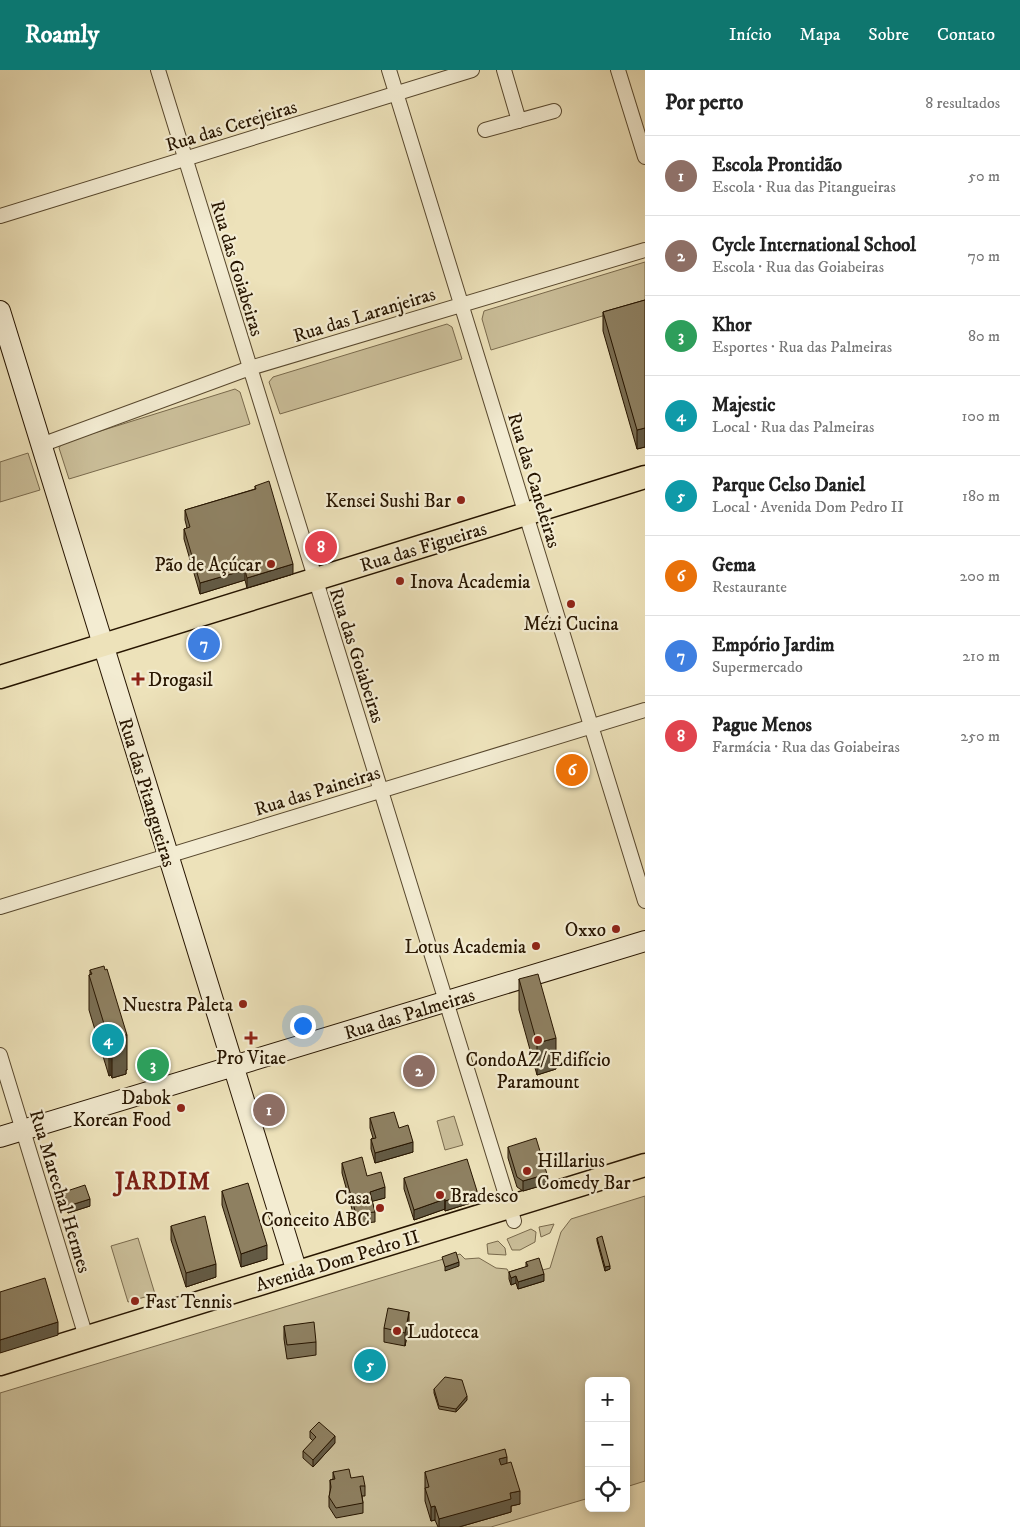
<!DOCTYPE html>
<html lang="pt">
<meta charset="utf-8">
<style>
body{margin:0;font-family:"IM FELL DW Pica",serif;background:#f6f6f6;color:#222}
.controls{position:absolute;right:15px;bottom:15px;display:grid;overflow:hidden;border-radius:8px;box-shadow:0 2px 8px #0003}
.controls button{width:45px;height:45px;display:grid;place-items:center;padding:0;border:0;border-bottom:1px solid #e0e0e0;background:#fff;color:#222;font:25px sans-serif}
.you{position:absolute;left:302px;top:955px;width:18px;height:18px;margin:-12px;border:4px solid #fff;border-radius:50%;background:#1a73e8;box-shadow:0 0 0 8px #1a73e833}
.badge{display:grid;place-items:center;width:32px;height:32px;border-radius:50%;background:#0f766e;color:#fff;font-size:16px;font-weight:700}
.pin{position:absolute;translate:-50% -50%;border:2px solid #fff;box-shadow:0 1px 5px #0006}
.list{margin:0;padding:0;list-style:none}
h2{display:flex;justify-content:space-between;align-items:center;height:65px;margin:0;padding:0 20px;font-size:21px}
h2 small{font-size:16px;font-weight:400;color:#767676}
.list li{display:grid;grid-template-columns:32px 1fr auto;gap:15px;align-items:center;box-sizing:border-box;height:80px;padding:0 20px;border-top:1px solid #e0e0e0}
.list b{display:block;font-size:19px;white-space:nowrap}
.list p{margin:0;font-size:16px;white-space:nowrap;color:#767676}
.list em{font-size:16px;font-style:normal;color:#767676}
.icon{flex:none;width:28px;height:28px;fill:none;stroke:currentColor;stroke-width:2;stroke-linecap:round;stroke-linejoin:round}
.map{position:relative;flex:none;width:645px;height:1457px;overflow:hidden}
header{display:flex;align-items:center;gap:30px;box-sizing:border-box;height:70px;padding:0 25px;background:#0f766e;color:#fff}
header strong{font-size:24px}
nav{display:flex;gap:28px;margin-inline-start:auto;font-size:18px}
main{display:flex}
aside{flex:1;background:#fff}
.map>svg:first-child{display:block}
.green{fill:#cbbf9a;stroke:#796a4d}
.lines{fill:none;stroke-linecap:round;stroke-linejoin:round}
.street-casing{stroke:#58482e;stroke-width:16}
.secondary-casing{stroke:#271500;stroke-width:22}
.primary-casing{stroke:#271500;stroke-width:25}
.street{stroke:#f3ecd2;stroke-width:14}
.secondary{stroke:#f3ecd2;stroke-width:20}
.primary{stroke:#ede2ba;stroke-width:22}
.wall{fill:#7a6e53;stroke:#271500}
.shaded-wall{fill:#635a44;stroke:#271500}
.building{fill:#8e8061;stroke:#271500}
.poi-dot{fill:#8f2418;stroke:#f3ecd2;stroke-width:2}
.labels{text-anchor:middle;stroke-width:4.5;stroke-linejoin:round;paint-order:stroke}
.street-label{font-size:19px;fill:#271500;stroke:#f3ecd2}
.poi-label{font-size:19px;fill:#271500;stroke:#f3ecd2;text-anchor:end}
.district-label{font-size:24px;font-weight:bold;letter-spacing:1px;fill:#7a1f14;stroke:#f3ecd2}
</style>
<header>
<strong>Roamly</strong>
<nav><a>Início</a><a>Mapa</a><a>Sobre</a><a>Contato</a></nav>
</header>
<main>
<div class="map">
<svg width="645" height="1457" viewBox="0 0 645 1457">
<rect width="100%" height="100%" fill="#ede2ba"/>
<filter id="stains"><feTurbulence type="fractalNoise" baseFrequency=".004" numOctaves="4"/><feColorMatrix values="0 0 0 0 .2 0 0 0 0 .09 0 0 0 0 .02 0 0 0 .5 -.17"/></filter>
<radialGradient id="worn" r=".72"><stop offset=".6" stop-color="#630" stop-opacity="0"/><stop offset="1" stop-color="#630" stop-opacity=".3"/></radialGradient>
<path class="green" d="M645,192V233L491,280L482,249L484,241Z
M447,254L452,257L462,289L280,344L269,312L273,307Z
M235,319L240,322L250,354L69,409L59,378L62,373Z
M28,383L40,420L0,432V392Z
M454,1046L463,1075L445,1080L437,1051Z
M645,1126V1411L626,1417V1311H589V1428L491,1457H0V1323L460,1184L465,1189L479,1188L496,1198L507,1199L512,1208L550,1198L561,1162L571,1149Z
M554,1154L550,1163L541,1167L539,1157Z
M531,1159L536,1162L535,1172L520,1180H512L507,1169Z
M138,1168L155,1224L128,1232L111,1176Z
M498,1171L505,1178L506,1185L488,1184L487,1174Z"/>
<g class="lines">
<defs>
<path id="street" d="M158,0L514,1151
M389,0L645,831
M504,0L519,51
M618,0L645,87
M485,60L554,41
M0,146L472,0
M41,375L250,298L645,180
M0,837L645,640
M0,985L86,1267"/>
<path id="secondary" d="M0,241L297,1202
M0,1067L645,871"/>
<path id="primary" d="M0,607L645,407
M0,1294L645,1095"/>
</defs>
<use href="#street" class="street-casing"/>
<use href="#secondary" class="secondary-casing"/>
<use href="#primary" class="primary-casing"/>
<use href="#street" class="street"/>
<use href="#secondary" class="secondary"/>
<use href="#primary" class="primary"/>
</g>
<path class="wall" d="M645,230V377L637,379L603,261V242Z
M255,416L293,504L247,518L245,510L200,524L184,469V459L187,458L185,450V440L255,419Z
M90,900L127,1000H126V1004L112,1008L111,1005L109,1006L89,940V905L90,904Z
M519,909L556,999L537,1005L519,940Z
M370,1048L399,1058L413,1082L375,1093L371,1079V1069L373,1068L370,1058Z
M508,1077L547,1114L523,1121L517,1117L508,1088Z
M342,1093L367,1106L385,1128L372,1131L375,1142V1152L356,1154L342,1103Z
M404,1108L477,1131L445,1141V1139L414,1150L404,1119Z
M222,1121L267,1189L241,1197L222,1135Z
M64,1122L90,1136L68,1143L64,1129Z
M171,1156L216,1207L186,1217L171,1170Z
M597,1168L610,1199L605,1201L597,1171Z
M526,1192L544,1211L518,1219L516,1213L511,1215L509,1209V1202L526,1197Z
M409,1255L405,1276L384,1272V1258Z
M284,1256L316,1272V1285L287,1289L284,1269Z
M434,1319L467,1330L456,1342L439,1339L434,1323Z
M310,1361L335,1373L313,1397L303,1388V1381L313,1371L310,1368Z
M507,1393L520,1434L511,1436V1442L459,1457H438L435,1450L431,1451L425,1431V1402Z
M333,1402L351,1408L365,1416V1426H362L363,1433V1443L336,1448L329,1437V1427L330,1421V1410L333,1409Z"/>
<path class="shaded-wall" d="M645,358V377L637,379V360Z
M293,494V504L247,518V508Z
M245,500V510L200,524V513Z
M125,965H127V1000H126V1004L112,1008V973Z
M556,968V999L537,1005V973Z
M111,969V1005L109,1006V970Z
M413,1072V1082L375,1093V1083Z
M547,1104V1114L523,1121V1111Z
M385,1117V1128L370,1132V1122Z
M477,1121V1131L445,1141V1131Z
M90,1129V1136L68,1143V1136Z
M445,1129V1139L414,1150V1140Z
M267,1175V1189L241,1197V1184Z
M459,1192V1196L445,1201V1197Z
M216,1194V1207L186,1217V1203Z
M610,1196V1199L605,1201V1197Z
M544,1204V1211L518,1219V1212Z
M516,1206V1213L511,1215V1208Z
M409,1242V1255L405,1276V1263Z
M58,1252V1265L0,1283V1270Z
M467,1326V1330L456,1342V1339Z
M335,1366V1373L313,1397V1390Z
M507,1387V1400L499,1403V1389Z
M520,1421V1434L511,1436V1442L459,1457H439V1449L510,1423Z
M435,1436V1450L431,1451V1437Z"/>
<path class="building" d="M645,230V358L637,360L603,242Z
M269,411L293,494L247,508L245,500L200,513L184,459L190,457L185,440L256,419L255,416Z
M104,896L105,900L107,899L127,965H125L126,968L112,973L111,969L109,970L89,905L92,904L90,900Z
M538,904L556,968L537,973L519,909Z
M394,1042L399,1058L408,1055L413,1072L375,1083L371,1069L376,1068L370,1048Z
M536,1068L547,1104L523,1111L517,1107L508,1077Z
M362,1087L367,1106L381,1102L385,1117L370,1122L375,1142L356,1144L342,1093Z
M467,1089L477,1121L445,1131V1129L414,1140L404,1108Z
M248,1113L267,1175L241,1184L222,1121Z
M85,1115L90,1129L68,1136L64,1122Z
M205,1146L216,1194L186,1203L171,1156Z
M602,1166L610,1196L605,1197L597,1168Z
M456,1182L459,1192L445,1197L442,1187Z
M539,1188L544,1204L518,1212L516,1206L511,1208L509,1202L528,1196L526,1192Z
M45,1208L58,1252L0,1270V1222Z
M388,1238L409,1242L405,1263L384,1258Z
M314,1252L316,1272L287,1275L284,1256Z
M445,1307L462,1310L467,1326L456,1339L439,1336L434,1319Z
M319,1352L335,1366L313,1390L303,1381L316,1367L310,1361Z
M505,1379L507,1387L499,1389L501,1395L511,1392L520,1421L510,1423L511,1429L439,1449L435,1436L431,1437L425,1418L429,1417L425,1402Z
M349,1399L351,1408L363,1406L365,1416H360L363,1433L336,1438L329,1427L331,1417L330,1410L335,1409L333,1402Z"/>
<g class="poi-dot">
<circle cx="461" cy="430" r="5"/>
<circle cx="271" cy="494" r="5"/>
<circle cx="400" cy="511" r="5"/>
<circle cx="571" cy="534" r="5"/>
<path d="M135.5 601.5h5v5h5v5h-5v5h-5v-5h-5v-5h5z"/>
<circle cx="616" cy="859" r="5"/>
<circle cx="536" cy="876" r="5"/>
<circle cx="243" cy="934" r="5"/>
<path d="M248.5 960.5h5v5h5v5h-5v5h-5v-5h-5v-5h5z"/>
<circle cx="538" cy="970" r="5"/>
<circle cx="181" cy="1038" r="5"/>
<circle cx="527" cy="1101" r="5"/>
<circle cx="440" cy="1125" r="5"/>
<circle cx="380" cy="1138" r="5"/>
<circle cx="135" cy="1231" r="5"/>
<circle cx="397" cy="1261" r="5"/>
</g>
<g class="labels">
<g class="street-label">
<text transform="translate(231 55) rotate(-17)" y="7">Rua das Cerejeiras</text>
<text transform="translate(238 198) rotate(73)" y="7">Rua das Goiabeiras</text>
<text transform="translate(364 244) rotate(-17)" y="7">Rua das Laranjeiras</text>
<text transform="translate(535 410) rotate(73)" y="7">Rua das Caneleiras</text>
<text transform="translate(423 476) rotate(-17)" y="7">Rua das Figueiras</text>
<text transform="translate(358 585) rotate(72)" y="7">Rua das Goiabeiras</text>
<text transform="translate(317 720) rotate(-17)" y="7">Rua das Paineiras</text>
<text transform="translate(148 722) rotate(73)" y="7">Rua das Pitangueiras</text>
<text transform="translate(409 943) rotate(-17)" y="7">Rua das Palmeiras</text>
<text transform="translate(61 1121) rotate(73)" y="7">Rua Marechal Hermes</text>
<text transform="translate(337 1190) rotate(-17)" y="7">Avenida Dom Pedro II</text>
</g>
<g class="poi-label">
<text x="451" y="437">Kensei Sushi Bar</text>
<text x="261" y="501">Pão de Açúcar</text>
<text x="410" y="518" text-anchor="start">Inova Academia</text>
<text x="571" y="560" text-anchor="middle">Mézi Cucina</text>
<text x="148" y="616" text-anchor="start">Drogasil</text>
<text x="606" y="866">Oxxo</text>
<text x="526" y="883">Lotus Academia</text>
<text x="233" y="941">Nuestra Paleta</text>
<text x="251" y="994" text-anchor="middle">Pro Vitae</text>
<text x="538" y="996" text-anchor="middle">CondoAZ/ Edifício<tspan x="538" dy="22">Paramount</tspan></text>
<text x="171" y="1034">Dabok<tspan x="171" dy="22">Korean Food</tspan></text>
<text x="537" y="1097" text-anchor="start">Hillarius<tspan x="537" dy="22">Comedy Bar</tspan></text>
<text x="450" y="1132" text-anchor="start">Bradesco</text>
<text x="370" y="1134">Casa<tspan x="370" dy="22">Conceito ABC</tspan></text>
<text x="145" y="1238" text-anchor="start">Fast Tennis</text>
<text x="407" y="1268" text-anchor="start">Ludoteca</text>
</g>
<g class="district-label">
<text x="163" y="1119">JARDIM</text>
</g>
</g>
<rect width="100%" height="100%" filter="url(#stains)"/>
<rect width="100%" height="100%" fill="url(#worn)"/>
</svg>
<div class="controls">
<button>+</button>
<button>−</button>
<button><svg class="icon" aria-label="locate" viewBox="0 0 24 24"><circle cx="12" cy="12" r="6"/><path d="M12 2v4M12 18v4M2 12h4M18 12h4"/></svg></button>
</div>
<div class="you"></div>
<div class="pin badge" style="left:269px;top:1040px;background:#8d6e63">1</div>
<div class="pin badge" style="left:419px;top:1001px;background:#8d6e63">2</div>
<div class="pin badge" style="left:153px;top:995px;background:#2e9e5b">3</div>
<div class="pin badge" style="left:108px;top:970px;background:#0f9aa8">4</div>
<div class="pin badge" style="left:370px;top:1295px;background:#0f9aa8">5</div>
<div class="pin badge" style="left:572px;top:700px;background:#e8710a">6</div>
<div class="pin badge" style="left:204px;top:574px;background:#3f7fe0">7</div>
<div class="pin badge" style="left:321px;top:477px;background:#e0444e">8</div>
</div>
<aside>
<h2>Por perto<small>8 resultados</small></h2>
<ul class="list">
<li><span class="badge" style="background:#8d6e63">1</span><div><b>Escola Prontidão</b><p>Escola · Rua das Pitangueiras</p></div><em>50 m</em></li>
<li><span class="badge" style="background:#8d6e63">2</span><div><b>Cycle International School</b><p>Escola · Rua das Goiabeiras</p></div><em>70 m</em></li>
<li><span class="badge" style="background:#2e9e5b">3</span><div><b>Khor</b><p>Esportes · Rua das Palmeiras</p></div><em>80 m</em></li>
<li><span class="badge" style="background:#0f9aa8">4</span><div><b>Majestic</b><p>Local · Rua das Palmeiras</p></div><em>100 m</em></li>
<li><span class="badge" style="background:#0f9aa8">5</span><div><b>Parque Celso Daniel</b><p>Local · Avenida Dom Pedro II</p></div><em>180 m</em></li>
<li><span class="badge" style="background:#e8710a">6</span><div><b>Gema</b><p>Restaurante</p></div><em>200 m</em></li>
<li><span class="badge" style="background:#3f7fe0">7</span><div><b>Empório Jardim</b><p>Supermercado</p></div><em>210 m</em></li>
<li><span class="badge" style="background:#e0444e">8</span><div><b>Pague Menos</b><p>Farmácia · Rua das Goiabeiras</p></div><em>250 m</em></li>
</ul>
</aside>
</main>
